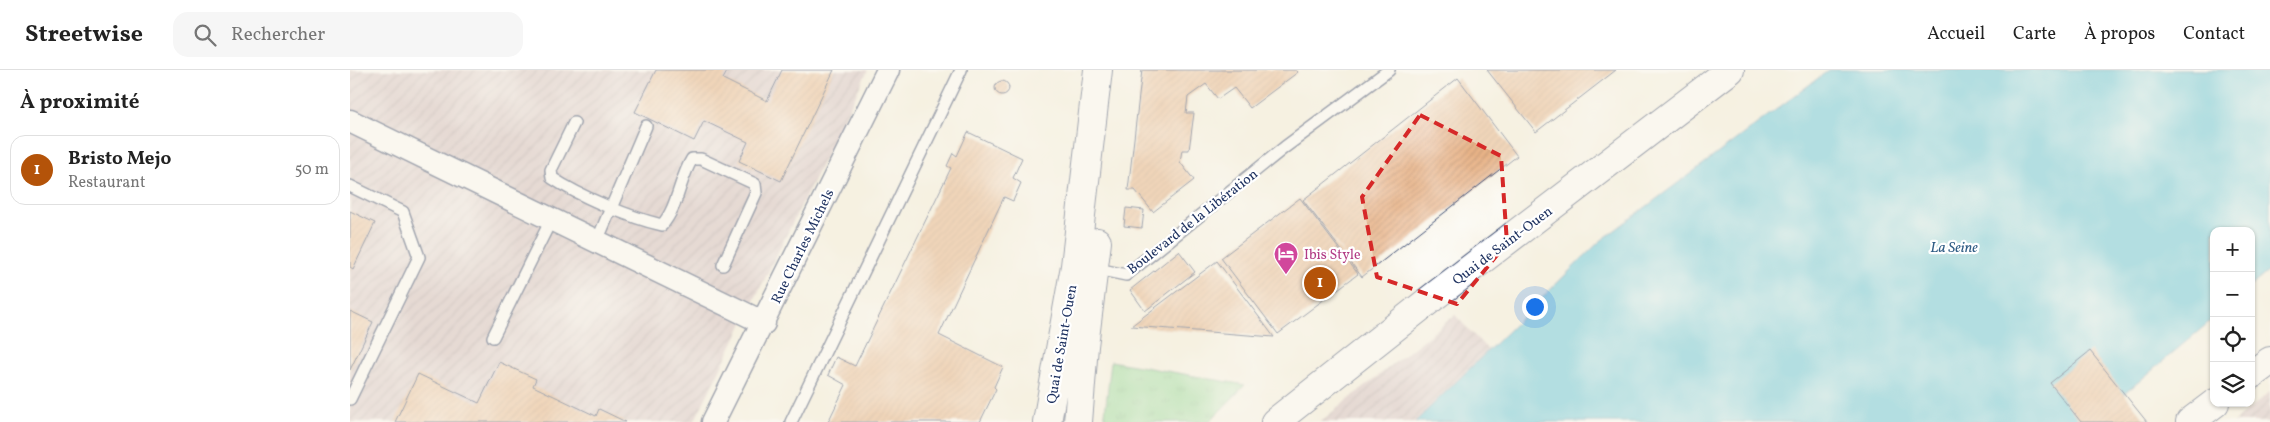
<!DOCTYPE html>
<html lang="fr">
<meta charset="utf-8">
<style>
body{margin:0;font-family:Vollkorn,serif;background:#f6f6f6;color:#222}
.controls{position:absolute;right:15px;bottom:15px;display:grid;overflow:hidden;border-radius:10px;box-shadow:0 1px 4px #0004}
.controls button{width:45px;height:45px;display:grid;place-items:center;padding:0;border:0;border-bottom:1px solid #e0e0e0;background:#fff;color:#222;font:25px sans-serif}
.you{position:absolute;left:1184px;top:236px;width:18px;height:18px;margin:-12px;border:4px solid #fff;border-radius:50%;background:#1a73e8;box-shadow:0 0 0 8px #1a73e833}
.badge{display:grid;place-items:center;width:32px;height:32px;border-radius:50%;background:#b45309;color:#fff;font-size:16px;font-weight:700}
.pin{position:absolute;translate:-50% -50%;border:2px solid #fff;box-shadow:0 1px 5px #0006}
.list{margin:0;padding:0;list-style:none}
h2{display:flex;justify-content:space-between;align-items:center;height:65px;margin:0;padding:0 20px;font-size:21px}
h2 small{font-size:16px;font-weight:400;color:#767676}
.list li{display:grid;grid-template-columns:32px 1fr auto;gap:15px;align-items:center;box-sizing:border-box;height:70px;margin:0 10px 10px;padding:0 10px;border:1px solid #e0e0e0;border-radius:15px}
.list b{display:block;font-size:19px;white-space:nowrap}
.list p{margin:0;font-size:16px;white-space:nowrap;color:#767676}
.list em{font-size:16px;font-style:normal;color:#767676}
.icon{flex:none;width:28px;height:28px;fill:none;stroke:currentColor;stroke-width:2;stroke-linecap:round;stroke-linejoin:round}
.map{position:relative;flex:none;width:1920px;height:352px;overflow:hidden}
header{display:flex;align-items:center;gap:30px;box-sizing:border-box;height:70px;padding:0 25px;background:#fff;border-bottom:1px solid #e0e0e0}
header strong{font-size:24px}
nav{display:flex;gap:28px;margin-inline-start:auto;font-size:18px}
.search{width:350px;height:45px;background:#f6f6f6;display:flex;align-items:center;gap:12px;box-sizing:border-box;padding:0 18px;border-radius:15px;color:#767676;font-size:19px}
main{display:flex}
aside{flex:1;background:#fff}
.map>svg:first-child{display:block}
.industrial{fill:url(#industrial-furrows)}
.grass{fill:url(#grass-tufts);stroke:#548378}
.water{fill:#62c8df;stroke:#3e7c9e}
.building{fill:url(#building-hatch)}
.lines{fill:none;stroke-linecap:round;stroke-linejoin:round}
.service-casing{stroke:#3c4c72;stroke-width:14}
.minor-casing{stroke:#3c4c72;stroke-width:25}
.tertiary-casing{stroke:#3c4c72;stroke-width:30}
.primary-casing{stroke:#3c4c72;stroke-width:30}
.service{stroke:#fff;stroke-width:11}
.minor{stroke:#fff;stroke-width:22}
.tertiary{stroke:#fff;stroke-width:28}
.primary{stroke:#fff;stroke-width:28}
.marked{fill:none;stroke:#d62828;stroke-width:4;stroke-dasharray:10 6;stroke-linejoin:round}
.labels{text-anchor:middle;stroke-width:4.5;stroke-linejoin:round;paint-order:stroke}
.street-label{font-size:14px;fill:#1b2f5e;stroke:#fff}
.hotel-label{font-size:14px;fill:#b23c85;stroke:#fff;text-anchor:start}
.water-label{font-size:15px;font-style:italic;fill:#305d85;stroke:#fff}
</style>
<header>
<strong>Streetwise</strong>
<div class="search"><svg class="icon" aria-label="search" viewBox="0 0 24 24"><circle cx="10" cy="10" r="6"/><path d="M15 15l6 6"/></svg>Rechercher</div>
<nav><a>Accueil</a><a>Carte</a><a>À propos</a><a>Contact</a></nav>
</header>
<main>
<aside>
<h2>À proximité<small></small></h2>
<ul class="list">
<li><span class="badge">1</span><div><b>Bristo Mejo</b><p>Restaurant</p></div><em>50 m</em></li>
</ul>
</aside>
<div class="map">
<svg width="1920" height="352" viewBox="0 0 1920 352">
<defs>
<pattern id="industrial-furrows" width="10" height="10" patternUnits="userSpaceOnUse" patternTransform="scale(1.25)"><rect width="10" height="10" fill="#d2bec2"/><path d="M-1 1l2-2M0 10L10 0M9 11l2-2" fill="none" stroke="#aa9ba1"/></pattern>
<pattern id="grass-tufts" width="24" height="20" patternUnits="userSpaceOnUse" patternTransform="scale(1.25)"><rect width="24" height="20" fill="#8cd793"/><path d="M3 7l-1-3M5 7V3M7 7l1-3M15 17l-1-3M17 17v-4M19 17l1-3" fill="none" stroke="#78b981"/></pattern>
<pattern id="building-hatch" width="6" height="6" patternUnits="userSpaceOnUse" patternTransform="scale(1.25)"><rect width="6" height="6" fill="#e8b387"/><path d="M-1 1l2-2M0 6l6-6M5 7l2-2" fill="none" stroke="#c69a77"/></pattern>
</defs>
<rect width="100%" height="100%" fill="#fff"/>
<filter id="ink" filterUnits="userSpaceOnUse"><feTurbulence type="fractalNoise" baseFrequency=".02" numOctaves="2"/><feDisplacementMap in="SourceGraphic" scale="10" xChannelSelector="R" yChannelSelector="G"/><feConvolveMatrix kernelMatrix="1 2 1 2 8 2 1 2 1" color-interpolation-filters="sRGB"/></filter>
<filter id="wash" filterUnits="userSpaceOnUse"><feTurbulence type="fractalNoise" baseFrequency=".0096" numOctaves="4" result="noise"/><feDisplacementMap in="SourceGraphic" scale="20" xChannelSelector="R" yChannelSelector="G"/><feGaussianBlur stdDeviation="1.12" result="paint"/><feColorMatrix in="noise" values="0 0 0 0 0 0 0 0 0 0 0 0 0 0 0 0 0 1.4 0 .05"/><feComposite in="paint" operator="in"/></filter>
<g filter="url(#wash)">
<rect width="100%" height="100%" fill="#f6f1e1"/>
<path class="industrial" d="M0,0H518L344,352H0Z
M1105,245L1138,280L1065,352H970Z
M1920,322V352H1883Z"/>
<path class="grass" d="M761,291L895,315L859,352H754Z"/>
<path class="water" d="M1479,0H1920V200L1901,216V161H1864V248L1741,352H1065L1249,172Z"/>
<g id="blocks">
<path class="building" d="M306,0H378L373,9L417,31L432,0H484L431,111L389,91L398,72L354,51L344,71L285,42Z
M792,0H946L948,2L900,38L884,18L868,29L856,14L838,27L836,43H844L839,80H832L830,92L844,110L803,142L785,120H778Z
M1137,0H1266L1186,62Z
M1108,8L1167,86L1012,207L953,130Z
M645 18a7 7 0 1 1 14 0a7 7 0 1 1-14 0Z
M618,62L672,88L663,108L671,113L663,131L654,127L589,265L653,297L644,317L646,319L630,352H478L496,315L478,305L486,287L505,296L601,98L597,96L603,83L607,86Z
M950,128L1008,204L928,264L871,188Z
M776,138L794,140L792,158L774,156Z
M0,141L25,153L3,199L0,197Z
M829,181L845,202L795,241L780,220Z
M867,191L924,267L781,256Z
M0,241L23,252L0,300Z
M1740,281L1797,352H1731L1700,313Z
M149,292L186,309L183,316L246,346L249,339L276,352H45L68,304L129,333Z"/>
</g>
</g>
<g filter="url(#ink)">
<use href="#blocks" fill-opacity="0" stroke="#3c4c72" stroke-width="1"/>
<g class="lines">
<defs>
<path id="service" d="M224,53L201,100L202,108C229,126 281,148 312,155C328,137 329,110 342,89H351L405,114L406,123L373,195
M0,116L53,142L69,187L0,329
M247,171L296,56
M742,198L776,205L935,77L1039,0
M143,267L201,150
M441,352L611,0"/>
<path id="minor" d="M0,51L414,253
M363,352L538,0"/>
<path id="tertiary" d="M1901,305L1920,291
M1840,352L1865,333"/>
<path id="primary" d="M697,352L725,196L748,0
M728,352L734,276L747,172
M925,352L1082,228L1380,0"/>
</defs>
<use href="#service" class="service-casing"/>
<use href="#minor" class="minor-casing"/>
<use href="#tertiary" class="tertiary-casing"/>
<use href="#primary" class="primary-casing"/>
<use href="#service" class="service"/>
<use href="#minor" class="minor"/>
<use href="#tertiary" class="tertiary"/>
<use href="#primary" class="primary"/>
</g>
</g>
<path d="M0 0H1920V352H0ZM1070,45L1151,86L1157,173L1107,234L1027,207L1012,127Z" fill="#f6f1e1" fill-opacity=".55" fill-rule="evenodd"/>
<path class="marked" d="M1070,45L1151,86L1157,173L1107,234L1027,207L1012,127Z"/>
<defs>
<symbol id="hotel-pin" viewBox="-11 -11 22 30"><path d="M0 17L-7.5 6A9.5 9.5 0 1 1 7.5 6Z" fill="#d1479c" stroke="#fff"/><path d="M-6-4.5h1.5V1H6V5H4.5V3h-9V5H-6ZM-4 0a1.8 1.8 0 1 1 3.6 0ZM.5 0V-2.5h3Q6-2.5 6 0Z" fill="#fff"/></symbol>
</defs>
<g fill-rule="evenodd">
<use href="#hotel-pin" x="922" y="170" width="28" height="38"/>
</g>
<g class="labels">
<g class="street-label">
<text transform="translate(842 151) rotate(-38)" y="5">Boulevard de la Libération</text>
<text transform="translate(1152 175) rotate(-37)" y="5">Quai de Saint-Ouen</text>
<text transform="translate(452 176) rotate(-64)" y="5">Rue Charles Michels</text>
<text transform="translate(711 274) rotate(-80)" y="5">Quai de Saint-Ouen</text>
</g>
<g class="hotel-label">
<text x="954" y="189">Ibis Style</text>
</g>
<g class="water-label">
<text x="1604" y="182">La Seine</text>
</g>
</g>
</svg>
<div class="controls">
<button>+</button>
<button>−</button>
<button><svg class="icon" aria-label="locate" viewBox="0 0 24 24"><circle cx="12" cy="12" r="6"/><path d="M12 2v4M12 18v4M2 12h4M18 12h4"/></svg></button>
<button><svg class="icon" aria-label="layers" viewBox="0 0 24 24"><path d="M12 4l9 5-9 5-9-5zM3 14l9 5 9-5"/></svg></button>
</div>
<div class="you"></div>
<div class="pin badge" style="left:970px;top:213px">1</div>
</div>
</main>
